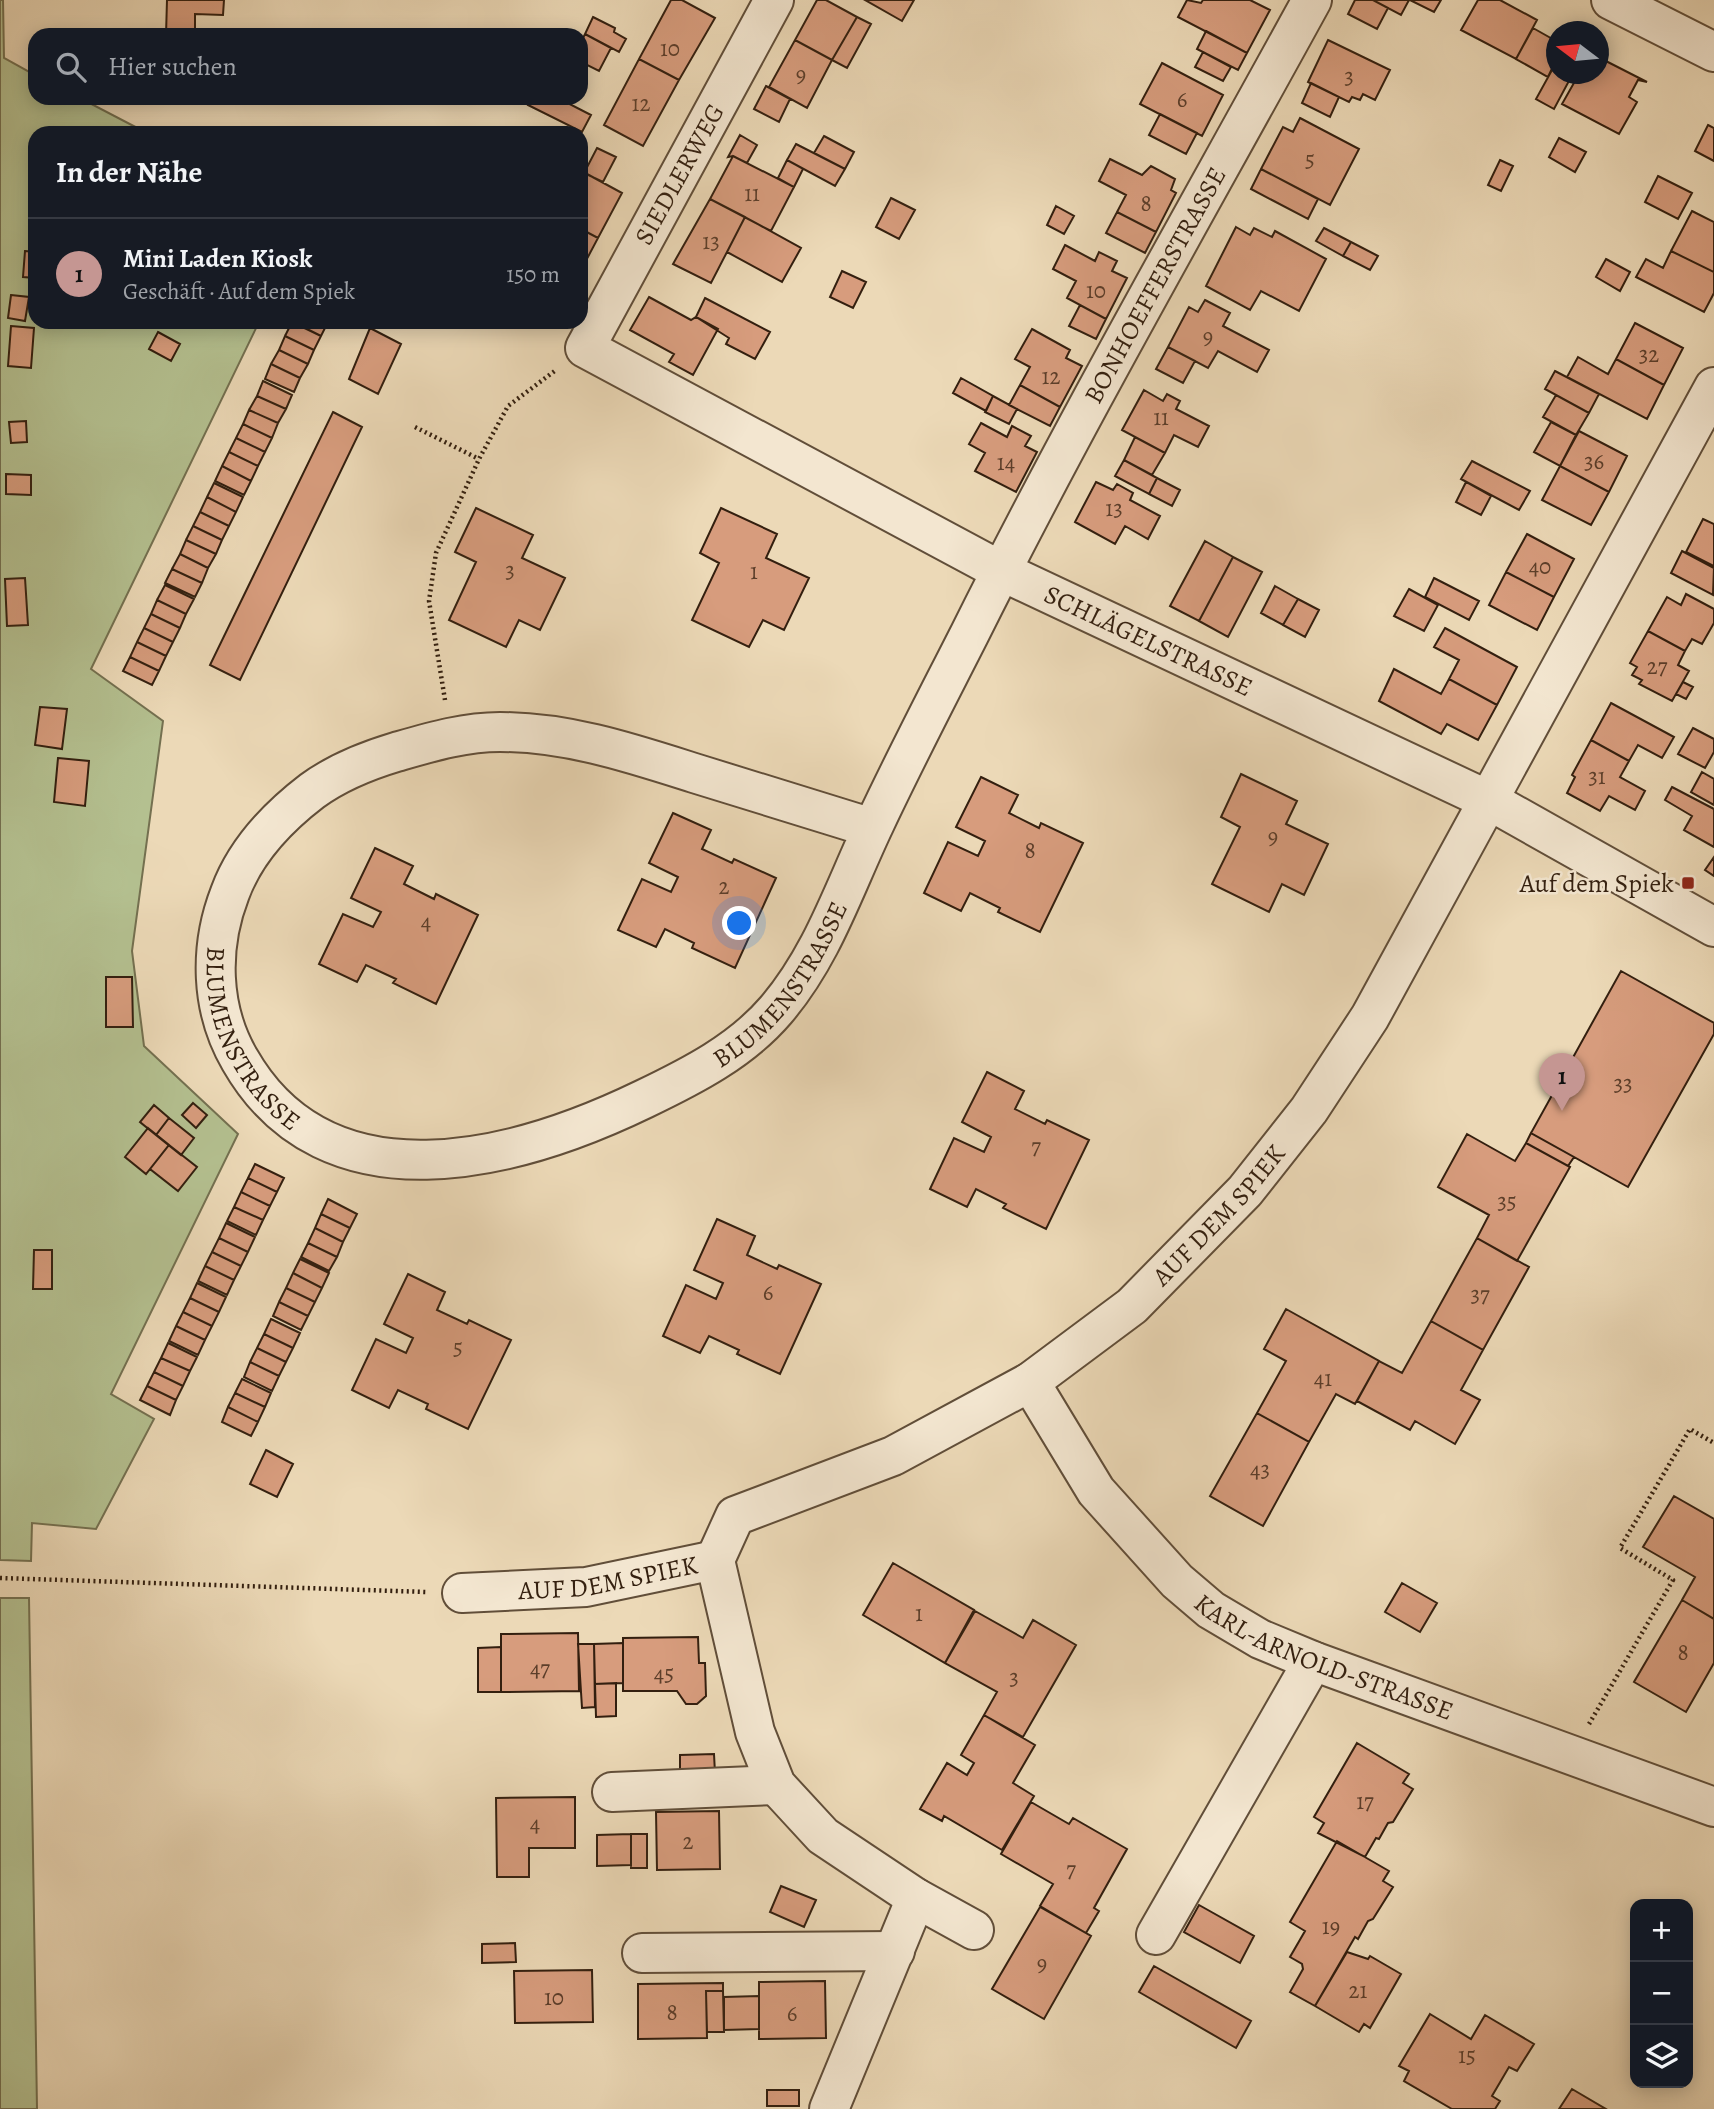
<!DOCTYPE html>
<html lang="de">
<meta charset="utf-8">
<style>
body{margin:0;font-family:Alegreya,serif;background:#20242c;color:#f1f3f6}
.controls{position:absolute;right:21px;bottom:21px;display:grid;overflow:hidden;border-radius:14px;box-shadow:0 4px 18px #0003}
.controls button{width:63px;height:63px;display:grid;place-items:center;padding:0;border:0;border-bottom:2px solid #363941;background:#171b24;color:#f1f3f6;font:35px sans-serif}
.compass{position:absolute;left:1546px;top:21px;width:63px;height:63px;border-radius:50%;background:#171b24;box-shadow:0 4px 18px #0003;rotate:286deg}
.you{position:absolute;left:740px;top:924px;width:24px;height:24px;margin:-18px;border:5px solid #fff;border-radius:50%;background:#1a73e8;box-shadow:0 0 0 10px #1a73e833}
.badge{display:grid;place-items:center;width:46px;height:46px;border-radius:50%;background:#c59692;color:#111;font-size:23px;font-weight:700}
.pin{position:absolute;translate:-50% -58px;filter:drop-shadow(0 2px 4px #0008)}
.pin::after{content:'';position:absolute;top:37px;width:24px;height:21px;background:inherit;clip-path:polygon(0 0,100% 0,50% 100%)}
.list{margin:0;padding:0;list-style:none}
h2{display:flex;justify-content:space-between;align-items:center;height:91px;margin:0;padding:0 28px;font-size:30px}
h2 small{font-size:23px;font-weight:400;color:#9ea1a6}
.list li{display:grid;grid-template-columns:46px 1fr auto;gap:21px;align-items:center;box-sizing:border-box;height:112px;padding:0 28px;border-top:2px solid #363941}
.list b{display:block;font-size:26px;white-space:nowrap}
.list p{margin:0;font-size:23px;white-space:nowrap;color:#9ea1a6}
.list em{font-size:23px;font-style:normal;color:#9ea1a6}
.icon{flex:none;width:38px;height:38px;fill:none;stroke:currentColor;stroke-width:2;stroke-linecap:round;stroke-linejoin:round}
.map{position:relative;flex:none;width:1714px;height:2109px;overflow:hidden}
.search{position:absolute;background:#171b24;box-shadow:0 4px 18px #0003;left:28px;top:28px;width:560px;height:77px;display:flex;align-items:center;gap:18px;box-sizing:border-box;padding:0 24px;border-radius:21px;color:#9ea1a6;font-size:26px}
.panel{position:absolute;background:#171b24;box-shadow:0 4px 18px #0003;left:28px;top:126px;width:560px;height:203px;border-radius:21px}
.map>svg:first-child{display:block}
.green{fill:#b4c090;stroke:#747050;stroke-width:2}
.building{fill:#d79c7d;stroke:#331f0f;stroke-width:2}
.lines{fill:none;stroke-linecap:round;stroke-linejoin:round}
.minor-casing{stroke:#614e39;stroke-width:42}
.path{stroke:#331f0f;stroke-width:4.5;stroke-dasharray:2 3.5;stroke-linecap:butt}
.minor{stroke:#f3e6d0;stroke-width:38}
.poi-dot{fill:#8f2418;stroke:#f3e6d0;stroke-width:2.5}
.labels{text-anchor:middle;stroke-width:5;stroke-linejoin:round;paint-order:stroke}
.number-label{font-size:23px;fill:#5c3e2a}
.street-label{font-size:26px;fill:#331f0f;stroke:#f3e6d0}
.poi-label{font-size:26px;fill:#331f0f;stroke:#f3e6d0;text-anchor:end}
</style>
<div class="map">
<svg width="1714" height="2109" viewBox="0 0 1714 2109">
<rect width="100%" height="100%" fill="#ecd9b7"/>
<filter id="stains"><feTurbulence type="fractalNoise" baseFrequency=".00286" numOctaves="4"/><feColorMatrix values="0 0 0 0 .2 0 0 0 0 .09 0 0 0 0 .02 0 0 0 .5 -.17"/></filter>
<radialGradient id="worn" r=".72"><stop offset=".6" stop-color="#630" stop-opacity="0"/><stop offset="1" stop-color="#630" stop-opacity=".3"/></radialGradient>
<path class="green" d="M0,0H3L4,58L35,75V98H80L147,133H35V322H259L91,669L163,721L132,951L144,1046L238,1134L111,1394L154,1419L96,1529L32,1523L31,1561L0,1560Z
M0,1598H29L37,2109H0Z"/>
<path class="building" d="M167,0H224L223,15L195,14V35H166Z
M671,0H682L715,18L679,80L639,59Z
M817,0H826L857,17L832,60L795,40Z
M865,0H914L902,21Z
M1187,0L1201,3L1203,0H1250L1270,10L1247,53L1178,17Z
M1355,0H1373L1388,8L1377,29L1348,14Z
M1373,0H1409L1401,15Z
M1410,0H1441L1434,12Z
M1478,0H1500L1537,20L1516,59L1461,30Z
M593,17L615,28L614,32L626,39L619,52L585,34Z
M857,17L871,24L847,68L832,60Z
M1533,28L1556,41V60L1548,77L1516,59Z
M1206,31L1247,53L1238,70L1197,49Z
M585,34L611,48L599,71L581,62V42Z
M795,40L832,60L807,108L769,87Z
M1328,40L1390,70L1375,100L1363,94L1360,100L1352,97L1349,102L1308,82Z
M1203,52L1231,67L1223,81L1195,67Z
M1598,57L1647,82L1638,80L1629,97L1637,102L1619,134L1562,104L1579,74H1598Z
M639,59L679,80L643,146L604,125Z
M1162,63L1223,95L1202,136L1140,104Z
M1552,70L1570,79L1554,109L1536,99Z
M1311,83L1339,97L1330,117L1302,103Z
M766,86L790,99L779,122L754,109Z
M532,98H558L591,115L582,132L528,105Z
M1160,114L1197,133L1186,154L1149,135Z
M1300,118L1359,149L1330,205L1261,169L1283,127L1293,132Z
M1708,125L1714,128V161L1695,151Z
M740,135L757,145L747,163L733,156L728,157Z
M824,136L854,152L845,169L814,153Z
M1559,138L1586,152L1575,172L1549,157Z
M796,144L845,169L835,186L787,160Z
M597,148L616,157L603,182L584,173Z
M733,156L794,187L771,231L710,199Z
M1110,159L1142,175L1151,166L1175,179L1171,190L1176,193L1156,232L1117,212L1126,195L1099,181Z
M787,160L803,169L794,187L778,178Z
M1500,160L1513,166L1501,191L1488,185Z
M1261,169L1318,199L1308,219L1251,189Z
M587,174L622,193L598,238L581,229V186Z
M1658,176L1692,193L1678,219L1645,202Z
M891,198L915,210L899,239L876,227Z
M710,199L745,217L711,283L673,264Z
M1056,206L1074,216L1064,234L1047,225Z
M1692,211L1714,222V272L1671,251Z
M1117,212L1156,232L1145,253L1106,233Z
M745,217L801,248L782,282L727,252Z
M1236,227L1250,235L1254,228L1272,237L1275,231L1326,259L1299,311L1261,291L1250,310L1206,286Z
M1324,228L1351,242L1343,256L1316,241Z
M581,229L598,238L581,270Z
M1351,242L1378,256L1370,270L1343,256Z
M1065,245L1095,261L1099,252L1117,261L1112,271L1127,278L1106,319L1067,298L1076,281L1053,269Z
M25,251L35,252V278L23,277Z
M1671,251L1714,272V293L1704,312L1636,277L1646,259L1663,268Z
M1606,259L1630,272L1620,291L1596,277Z
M842,271L866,282L853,308L830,297Z
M11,295L29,297L25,321L8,318Z
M649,297L691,320L696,317L718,329L693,375L669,362L674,354L630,330Z
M705,298L770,332L755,359L726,344L729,338L696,317Z
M1205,300L1230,313L1223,326L1269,350L1257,372L1218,351L1208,368L1168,347L1189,307L1198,312Z
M1080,305L1106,319L1096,339L1069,326Z
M292,322L321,336L314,350L285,336Z
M293,322H328L321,336Z
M1635,323L1683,348L1664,385L1616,359Z
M11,326L34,328L31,368L8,366Z
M370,328L401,344L378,394L349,379Z
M1032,329L1070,350L1066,358L1082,366L1060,407L1020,385L1030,367L1015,359Z
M158,332L180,344L171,361L149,349Z
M285,336L314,350L308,364L279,350Z
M1168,347L1195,361L1183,383L1156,369Z
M279,350L308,364L300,378L271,364Z
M1578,357L1608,374L1616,359L1664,385L1647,419L1567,377Z
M271,364L300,378L294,392L265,379Z
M1555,371L1599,394L1589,413L1545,389Z
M961,378L993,396L986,411L953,393Z
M263,381L292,395L286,409L257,396Z
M1020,385L1060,407L1050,426L1009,405Z
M1144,390L1163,401L1167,394L1180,401L1176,409L1209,426L1198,447L1174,435L1165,453L1122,430Z
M1556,395L1589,413L1576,435L1543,417Z
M257,396L286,409L278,423L249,410Z
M993,396L1017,409L1009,424L985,412Z
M249,410L278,423L272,438L243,424Z
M333,412L362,427L240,680L210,665Z
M26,421L27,442L11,443L9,422Z
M1551,422L1576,435L1560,466L1534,452Z
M981,423L1007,437L1012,426L1031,436L1025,446L1037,452L1016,492L975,471L985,453L969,444Z
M243,424L272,438L265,452L236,438Z
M1579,431L1627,456L1609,492L1560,466Z
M1135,437L1165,453L1152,475L1124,460Z
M236,438L265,452L258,466L229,452Z
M229,452L258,466L251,481L222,466Z
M1124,460L1157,478L1149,494L1115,476Z
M1472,461L1530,491L1519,510L1461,479Z
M222,466L251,481L244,495L215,481Z
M1560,466L1609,492L1591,525L1542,500Z
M6,474L31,475V495L6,494Z
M1157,478L1180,490L1172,506L1149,494Z
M1096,482L1113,490L1117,484L1133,493L1130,500L1160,516L1148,539L1125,526L1115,544L1075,522Z
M1466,482L1491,496L1481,515L1456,502Z
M214,483L243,497L236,512L207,497Z
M207,497L236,512L229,526L200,512Z
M476,508L533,535L522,558L565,578L540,630L519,620L506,647L449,620L476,562L455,552Z
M721,508L777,534L766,558L809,578L784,630L763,620L749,647L692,620L719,563L700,553Z
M200,512L229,526L222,540L193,526Z
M1703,519L1714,524V566L1686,552Z
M193,526L222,540L216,554L186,540Z
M1527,534L1574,559L1554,597L1506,572Z
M186,540L216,554L208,568L180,554Z
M1205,541L1233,557L1199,621L1170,606Z
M1682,551L1714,568L1713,595L1671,573Z
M180,554L208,568L202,583L172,569Z
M1233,557L1262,572L1228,637L1199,621Z
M172,569L202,583L195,597L165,583Z
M1506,572L1554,597L1537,630L1489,605Z
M25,578L28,625L7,626L5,579Z
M1434,578L1479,601L1469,620L1425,597Z
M165,585L194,599L186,614L157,600Z
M1275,586L1298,599L1283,625L1261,613Z
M1409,589L1438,605L1424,631L1394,616Z
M1686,594L1714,609V623L1702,644L1692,639L1685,651L1648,631L1667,597L1681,605Z
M1298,599L1319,610L1305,637L1283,625Z
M157,600L186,614L180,628L151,614Z
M151,614L180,628L173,642L144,628Z
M144,628L173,642L166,656L137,642Z
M1445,628L1517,667L1497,705L1449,679L1459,660L1434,647Z
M1648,631L1685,651L1678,665L1689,671L1672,701L1639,684L1642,680L1632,675L1637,667L1630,663Z
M137,642L166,656L159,671L130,657Z
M130,657L159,671L152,685L123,671Z
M1394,669L1441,694L1449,679L1497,705L1478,740L1447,724L1441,734L1379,701Z
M1683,682L1693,687L1686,699L1676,694Z
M1611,703L1674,737L1662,758L1638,745L1629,761L1591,740Z
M40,707L67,709L62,749L35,745Z
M1693,728L1714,739V752L1705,768L1678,754Z
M1591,740L1629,761L1620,777L1645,791L1635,810L1609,796L1600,811L1567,793L1575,777L1572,775Z
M58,758L89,761L85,806L54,802Z
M1702,772L1714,779V805L1691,792Z
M1241,774L1297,801L1286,824L1328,844L1304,895L1282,884L1269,912L1212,884L1240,827L1221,817Z
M981,777L1018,795L1009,813L1039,828L1041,823L1083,843L1040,932L998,912L1000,908L970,893L961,911L924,893L948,842L978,856L985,841L956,827Z
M1672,787L1714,809V847L1684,830L1692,816L1665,800Z
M673,813L711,830L702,849L732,863L734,859L776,878L735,968L692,948L694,943L665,929L656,947L618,930L642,879L671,892L678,877L649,863Z
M375,848L413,866L404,884L434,899L436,894L478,915L436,1004L393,983L396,979L366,965L357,982L319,964L343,914L373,927L381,912L351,898Z
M1714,857V876L1705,870Z
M1621,971L1714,1023V1034L1628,1187L1531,1133Z
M106,977H132L133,1027H106Z
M987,1072L1024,1091L1015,1109L1045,1124L1047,1120L1089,1140L1046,1229L1003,1208L1006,1204L976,1189L967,1207L930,1189L954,1138L984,1152L991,1137L962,1122Z
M193,1103L207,1115L196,1128L182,1115Z
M154,1105L169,1118L156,1135L140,1122Z
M169,1118L194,1138L181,1155L156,1135Z
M148,1128L169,1145L146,1174L125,1157Z
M1531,1133L1574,1157L1568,1166L1526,1143Z
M1467,1134L1515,1161L1526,1143L1570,1167L1517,1261L1477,1238L1489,1215L1438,1187Z
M169,1145L197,1167L178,1191L150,1169Z
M255,1164L284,1178L277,1192L248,1178Z
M248,1178L277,1192L270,1206L241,1192Z
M241,1192L270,1206L263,1220L234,1207Z
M328,1199L357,1214L350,1228L321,1214Z
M234,1207L263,1220L256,1235L227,1221Z
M321,1214L350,1228L343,1242L315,1228Z
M717,1219L755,1236L747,1255L777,1269L779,1265L821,1284L780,1374L737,1354L739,1350L709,1336L700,1353L663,1336L686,1285L716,1299L723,1283L694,1270Z
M226,1223L255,1237L248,1252L219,1238Z
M315,1228L343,1242L337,1257L308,1243Z
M219,1238L248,1252L241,1266L212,1252Z
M1477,1238L1529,1267L1483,1350L1431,1321Z
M308,1243L337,1257L329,1271L301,1257Z
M34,1250H52V1289H33Z
M212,1252L241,1266L234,1280L205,1266Z
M300,1259L329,1273L322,1288L293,1273Z
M205,1266L234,1280L227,1295L198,1281Z
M293,1273L322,1288L315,1302L286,1288Z
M408,1274L445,1292L437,1310L467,1324L469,1320L511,1340L468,1429L426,1409L428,1404L398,1390L389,1408L352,1390L376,1339L406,1353L413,1338L384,1324Z
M197,1283L226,1297L219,1312L190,1298Z
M286,1288L315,1302L308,1316L279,1302Z
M190,1298L219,1312L212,1326L183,1312Z
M279,1302L308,1316L301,1330L273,1316Z
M1286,1309L1379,1361L1355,1404L1336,1394L1309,1442L1257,1413L1286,1361L1264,1349Z
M183,1312L212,1326L205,1340L176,1326Z
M271,1319L300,1333L293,1348L264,1334Z
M1431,1321L1483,1350L1461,1390L1480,1400L1455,1444L1415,1421L1410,1430L1357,1401L1379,1361L1402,1373Z
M176,1326L205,1340L198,1355L169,1341Z
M264,1334L293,1348L286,1362L257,1348Z
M168,1343L197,1357L190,1371L161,1358Z
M257,1348L286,1362L279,1376L250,1362Z
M161,1358L190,1371L183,1386L154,1372Z
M250,1362L279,1376L272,1391L244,1377Z
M154,1372L183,1386L176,1400L147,1386Z
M242,1379L271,1393L265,1407L235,1393Z
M147,1386L176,1400L170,1415L140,1400Z
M235,1393L265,1407L258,1422L228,1407Z
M228,1407L258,1422L251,1436L222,1422Z
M1257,1413L1309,1442L1263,1526L1210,1496Z
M266,1450L293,1464L277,1497L250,1484Z
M1674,1496L1714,1519V1619L1682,1600L1695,1577L1643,1547Z
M893,1563L974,1610L945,1663L863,1615Z
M1402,1583L1437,1603L1420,1632L1385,1612Z
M1682,1600L1714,1619V1663L1686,1712L1634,1682Z
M975,1611L1023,1638L1033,1620L1076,1645L1023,1737L984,1715L997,1692L945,1663Z
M578,1633L579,1691L501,1692V1634Z
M698,1637L699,1663H705L706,1696L697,1704H686L677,1691H623V1638Z
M623,1643V1683L595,1684L594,1644Z
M578,1644H594L595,1707L582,1708Z
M501,1647V1692H478V1648Z
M616,1683V1716L596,1717L595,1684Z
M984,1715L1035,1745L1013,1783L1034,1796L1002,1850L944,1816L942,1821L920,1809L947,1763L967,1775L974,1763L961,1755Z
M1357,1743L1409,1774L1403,1783L1413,1789L1393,1822L1388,1823L1379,1839L1376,1838L1365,1857L1318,1833L1324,1823L1314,1817Z
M714,1754L715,1773L680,1774V1755Z
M575,1797V1848H529V1877H497L496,1798Z
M1031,1802L1069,1824L1073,1818L1127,1849L1094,1908L1099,1911L1086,1933L1040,1906L1053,1884L1001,1854Z
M719,1811L720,1869L657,1870L656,1812Z
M631,1834V1865L597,1866V1835Z
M631,1834H647V1868H631Z
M1337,1841L1389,1871L1383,1881L1393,1887L1373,1919L1368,1921L1358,1939L1355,1937L1315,2006L1290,1992L1303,1969L1302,1964L1290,1957L1305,1931L1290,1922Z
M781,1886L816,1900L804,1927L770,1912Z
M1199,1905L1254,1936L1240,1963L1184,1932Z
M1040,1907L1091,1936L1044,2019L992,1989Z
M515,1943L516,1962L482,1963V1944Z
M1347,1952L1368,1959L1370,1956L1401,1974L1370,2028L1364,2024L1359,2032L1315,2006Z
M1154,1966L1251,2021L1236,2048L1139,1992Z
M592,1970L593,2022L515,2023L514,1971Z
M825,1981L826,2038L759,2039V1982Z
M723,1983V1991H706L707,2038L638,2039V1984Z
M706,1991H723L724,2032H707Z
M759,1996V2029L724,2030V1997Z
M1430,2014L1471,2039L1485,2015L1534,2044L1517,2071L1509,2067L1492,2096L1500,2101L1495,2109H1452L1404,2081L1409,2071L1399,2066Z
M1572,2089L1606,2109H1559Z
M767,2090H799V2106H767Z"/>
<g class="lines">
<defs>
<g id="minor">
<path id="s1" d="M774,0L585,348L1001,571L1490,801L1714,927"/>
<path d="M1611,0L1714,52"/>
<path id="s2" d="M872,828C813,810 754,791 694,773C631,753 568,732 500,732C464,732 431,742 396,752C366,761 338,772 312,791C278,817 245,852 230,893C209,947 210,1009 240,1060C327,1212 516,1161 644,1099C692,1076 741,1051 776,1010C823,955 844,888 875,823C905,759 938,696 970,633C1077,418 1197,210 1312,0"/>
<path id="s3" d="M1030,1382L1096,1491L1177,1581L1211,1610L1260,1639L1313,1661L1714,1807"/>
<path id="s4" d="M715,1560L735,1516L893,1456L1030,1382L1132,1306L1245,1191L1309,1110L1370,1017L1714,387"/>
<path d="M715,1560L755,1732L776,1785L823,1836L916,1898L974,1930"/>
<path id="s5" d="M462,1593L586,1587L715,1560"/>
<path d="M612,1792L776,1785"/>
<path d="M1156,1935L1313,1661"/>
<path d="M642,1953L895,1951"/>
<path d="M829,2109L916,1898"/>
</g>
</defs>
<use href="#minor" class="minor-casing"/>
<path class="path" d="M415,427L479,459
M445,700L429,601L436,553L479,459L508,406L556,370
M0,1578L426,1592
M1589,1724L1673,1580L1620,1548L1690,1429L1714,1443"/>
<use href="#minor" class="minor"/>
</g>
<rect class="poi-dot" x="1681" y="876" width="14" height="14" rx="3.5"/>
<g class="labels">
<g class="number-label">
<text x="670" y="56">10</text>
<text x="801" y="82">9</text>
<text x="1349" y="84">3</text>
<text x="1182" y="107">6</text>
<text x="641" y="111">12</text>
<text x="1310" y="167">5</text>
<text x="752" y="201">11</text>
<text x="1146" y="211">8</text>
<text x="711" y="249">13</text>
<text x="1096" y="298">10</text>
<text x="1208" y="344">9</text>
<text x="1649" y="362">32</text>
<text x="1051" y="384">12</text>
<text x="1161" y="425">11</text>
<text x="1594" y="469">36</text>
<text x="1006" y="470">14</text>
<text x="1114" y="516">13</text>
<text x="1540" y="574">40</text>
<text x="510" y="578">3</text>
<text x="754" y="579">1</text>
<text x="1657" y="674">27</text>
<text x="1597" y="784">31</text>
<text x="1273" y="844">9</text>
<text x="1030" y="858">8</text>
<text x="724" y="894">2</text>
<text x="426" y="929">4</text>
<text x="1623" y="1091">33</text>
<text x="1036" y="1154">7</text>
<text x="1507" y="1209">35</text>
<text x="768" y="1300">6</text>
<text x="1480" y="1302">37</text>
<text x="458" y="1355">5</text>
<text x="1323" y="1386">41</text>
<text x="1260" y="1477">43</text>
<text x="919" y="1621">1</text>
<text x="1683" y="1660">8</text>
<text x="540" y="1676">47</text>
<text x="664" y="1681">45</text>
<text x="1014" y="1685">3</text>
<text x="1365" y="1809">17</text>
<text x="535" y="1831">4</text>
<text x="688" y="1849">2</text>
<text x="1071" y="1877">7</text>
<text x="1331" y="1934">19</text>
<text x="1042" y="1971">9</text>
<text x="1358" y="1998">21</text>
<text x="554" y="2005">10</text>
<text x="672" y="2020">8</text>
<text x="792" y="2021">6</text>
<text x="1467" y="2063">15</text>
</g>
<g class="street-label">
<text transform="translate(679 174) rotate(-61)" y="9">SIEDLERWEG</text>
<text dy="9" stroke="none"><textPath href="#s2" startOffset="2320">BONHOEFFERSTRASSE</textPath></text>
<text dy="9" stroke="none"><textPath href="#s1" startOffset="1031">SCHLÄGELSTRASSE</textPath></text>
<text dy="9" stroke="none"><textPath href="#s2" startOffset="1524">BLUMENSTRASSE</textPath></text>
<text dy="9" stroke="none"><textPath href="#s2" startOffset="875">BLUMENSTRASSE</textPath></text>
<text dy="9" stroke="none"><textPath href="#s4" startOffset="626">AUF DEM SPIEK</textPath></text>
<text dy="9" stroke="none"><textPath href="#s5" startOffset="147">AUF DEM SPIEK</textPath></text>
<text dy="9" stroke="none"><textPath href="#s3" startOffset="416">KARL-ARNOLD-STRASSE</textPath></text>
</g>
<g class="poi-label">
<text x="1674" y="892">Auf dem Spiek</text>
</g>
</g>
<rect width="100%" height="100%" filter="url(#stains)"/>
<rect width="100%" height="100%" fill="url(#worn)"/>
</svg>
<div class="controls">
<button>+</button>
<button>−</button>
<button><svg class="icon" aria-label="layers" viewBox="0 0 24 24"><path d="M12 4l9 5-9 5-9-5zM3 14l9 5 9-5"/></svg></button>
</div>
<svg class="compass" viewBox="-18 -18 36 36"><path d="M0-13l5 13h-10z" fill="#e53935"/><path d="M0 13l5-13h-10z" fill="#9ea1a6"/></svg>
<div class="you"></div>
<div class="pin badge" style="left:1562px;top:1111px">1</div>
<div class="search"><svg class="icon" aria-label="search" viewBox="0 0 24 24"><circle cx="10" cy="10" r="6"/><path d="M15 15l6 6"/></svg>Hier suchen</div>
<section class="panel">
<h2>In der Nähe<small></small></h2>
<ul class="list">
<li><span class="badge">1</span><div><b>Mini Laden Kiosk</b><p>Geschäft · Auf dem Spiek</p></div><em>150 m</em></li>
</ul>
</section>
</div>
